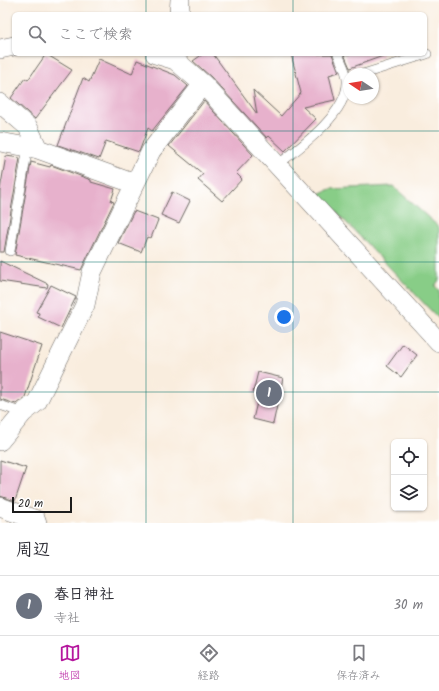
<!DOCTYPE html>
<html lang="ja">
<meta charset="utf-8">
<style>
body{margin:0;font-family:Kalam,"Klee One",sans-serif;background:#f2f2f3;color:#2b2b33}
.controls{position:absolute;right:12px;bottom:12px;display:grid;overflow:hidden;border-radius:6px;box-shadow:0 1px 3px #0004}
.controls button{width:36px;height:36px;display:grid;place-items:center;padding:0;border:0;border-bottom:1px solid #e1e1e2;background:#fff;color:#2b2b33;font:20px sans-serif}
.compass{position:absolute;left:343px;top:68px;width:36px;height:36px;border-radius:50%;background:#fff;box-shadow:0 1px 3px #0004;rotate:282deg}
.scale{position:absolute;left:12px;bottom:10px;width:60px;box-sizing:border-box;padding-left:4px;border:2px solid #1c1c1c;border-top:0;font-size:11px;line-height:14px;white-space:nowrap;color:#1c1c1c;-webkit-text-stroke:3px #fff;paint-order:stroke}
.you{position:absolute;left:284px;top:317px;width:14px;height:14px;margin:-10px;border:3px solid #fff;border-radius:50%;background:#1a73e8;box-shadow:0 0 0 6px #1a73e833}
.badge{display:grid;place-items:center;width:26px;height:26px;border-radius:50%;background:#b5179e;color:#fff;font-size:13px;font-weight:700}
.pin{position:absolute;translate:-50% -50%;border:2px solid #fff;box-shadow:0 1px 4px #0006}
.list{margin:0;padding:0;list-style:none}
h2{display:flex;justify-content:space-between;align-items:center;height:52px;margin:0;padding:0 16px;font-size:17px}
h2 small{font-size:13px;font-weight:400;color:#7c7c81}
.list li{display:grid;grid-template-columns:26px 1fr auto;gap:12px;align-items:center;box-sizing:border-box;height:60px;padding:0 16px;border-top:1px solid #e1e1e2}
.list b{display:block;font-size:15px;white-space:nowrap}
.list p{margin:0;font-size:13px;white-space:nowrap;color:#7c7c81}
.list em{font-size:13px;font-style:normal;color:#7c7c81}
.icon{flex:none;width:22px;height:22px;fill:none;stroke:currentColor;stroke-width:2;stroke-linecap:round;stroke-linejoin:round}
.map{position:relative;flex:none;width:439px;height:523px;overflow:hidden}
.search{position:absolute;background:#fff;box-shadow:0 1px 3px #0004;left:12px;right:12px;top:12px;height:44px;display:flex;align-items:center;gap:10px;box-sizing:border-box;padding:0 14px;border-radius:6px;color:#7c7c81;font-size:15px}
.sheet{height:112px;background:#fff}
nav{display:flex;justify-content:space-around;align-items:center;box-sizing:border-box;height:56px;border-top:1px solid #e1e1e2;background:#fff;font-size:11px;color:#7c7c81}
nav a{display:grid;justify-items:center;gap:2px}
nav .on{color:#b5179e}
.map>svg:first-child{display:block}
.green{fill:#88cd87;stroke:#527452}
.building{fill:#e7b1cc}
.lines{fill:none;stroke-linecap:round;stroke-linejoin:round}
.lane-casing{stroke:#696560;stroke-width:10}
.street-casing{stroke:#696560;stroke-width:20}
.lane{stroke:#fff;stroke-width:9}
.street{stroke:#fff;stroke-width:19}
.grid{fill:none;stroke:#0f766e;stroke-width:1;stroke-opacity:0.55}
</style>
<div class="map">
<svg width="439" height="523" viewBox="0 0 439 523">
<rect width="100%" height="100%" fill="#fff"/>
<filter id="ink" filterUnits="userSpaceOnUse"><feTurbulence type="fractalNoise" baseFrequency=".025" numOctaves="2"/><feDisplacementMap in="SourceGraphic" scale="8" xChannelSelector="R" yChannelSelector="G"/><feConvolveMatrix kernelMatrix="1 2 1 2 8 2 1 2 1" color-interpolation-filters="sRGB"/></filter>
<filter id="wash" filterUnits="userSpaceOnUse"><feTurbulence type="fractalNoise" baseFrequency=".012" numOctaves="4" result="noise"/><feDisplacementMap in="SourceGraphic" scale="16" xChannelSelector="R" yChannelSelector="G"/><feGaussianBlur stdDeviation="0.9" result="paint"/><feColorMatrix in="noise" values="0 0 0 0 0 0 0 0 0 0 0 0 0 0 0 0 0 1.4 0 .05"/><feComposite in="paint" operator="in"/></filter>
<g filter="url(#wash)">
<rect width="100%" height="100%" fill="#f9edde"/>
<path class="green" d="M393,186L439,227V280L435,286L439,290V319L319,194L330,189Z"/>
<g id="blocks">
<path class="building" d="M46,54L72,70L35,119L11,98L25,78L28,80Z
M203,54H213L257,114L253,90L281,116L301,93L291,54H332L339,72L329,75L335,100L303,107L316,119L285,151L269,136L267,138L211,77L193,61Z
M344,54H382L383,56L350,68Z
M99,59L132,74L137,60L175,75L188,86L152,131L148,128L139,152L106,141L99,159L58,145L83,78L89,82Z
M204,101L253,155L236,173L242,179L222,201L198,180L203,174L169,146Z
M6,156L20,158L4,252H0V190Z
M31,162L50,167L51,165L91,180V182L115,189L111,201L114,202L81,270L15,255Z
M172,192L190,201L179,223L161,215Z
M134,211L158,220L151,238L147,237L141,252L118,243Z
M0,261L48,284L47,288L0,281Z
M51,285L76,297L61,328L38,317L39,313L36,312Z
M0,332L42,346L25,397L16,404L0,399Z
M403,344L417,355L401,377L387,366Z
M258,372L283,378L273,424L253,419L259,394L253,392Z
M0,460L26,468L15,501L0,496Z"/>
</g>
</g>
<g filter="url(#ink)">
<use href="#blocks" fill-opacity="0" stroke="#696560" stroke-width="1"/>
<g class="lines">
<defs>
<path id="lane" d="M363,74L427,54
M277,165C301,147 349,112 347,80C347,72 341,62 338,54
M10,251L28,147
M0,405L23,413"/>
<path id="street" d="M179,14L180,0
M0,49L14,46
M155,54L175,60L203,84L439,342
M0,103L28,127L38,149L135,184
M0,142L38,149
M0,441L23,413L37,402L85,305L92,272L151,151L203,84
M0,507L36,520L37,523"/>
</defs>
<use href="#lane" class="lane-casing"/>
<use href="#street" class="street-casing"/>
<use href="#lane" class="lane"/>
<use href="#street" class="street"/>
</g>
</g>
<path class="grid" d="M146,0V14M293,0V14M146,54V523M293,54V523M0,131H439M0,262H439M0,392H439"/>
</svg>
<div class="controls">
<button><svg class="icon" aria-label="locate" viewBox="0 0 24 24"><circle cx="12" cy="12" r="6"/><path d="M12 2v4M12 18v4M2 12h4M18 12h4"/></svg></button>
<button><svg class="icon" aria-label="layers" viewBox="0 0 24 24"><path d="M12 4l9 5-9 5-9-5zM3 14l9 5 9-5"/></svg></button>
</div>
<svg class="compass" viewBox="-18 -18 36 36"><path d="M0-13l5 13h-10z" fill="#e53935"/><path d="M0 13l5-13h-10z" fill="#7c7c81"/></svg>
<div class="scale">20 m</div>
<div class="you"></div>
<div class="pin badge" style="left:269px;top:393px;background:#6b7280">1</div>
<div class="search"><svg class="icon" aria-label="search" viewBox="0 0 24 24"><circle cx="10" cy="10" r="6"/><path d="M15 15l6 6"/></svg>ここで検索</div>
</div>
<section class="sheet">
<h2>周辺<small></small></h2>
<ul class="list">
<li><span class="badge" style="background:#6b7280">1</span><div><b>春日神社</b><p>寺社</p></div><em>30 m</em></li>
</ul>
</section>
<nav>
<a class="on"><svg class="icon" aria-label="map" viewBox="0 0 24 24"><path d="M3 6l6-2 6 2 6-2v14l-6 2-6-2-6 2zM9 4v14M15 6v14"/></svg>地図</a>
<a><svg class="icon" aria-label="directions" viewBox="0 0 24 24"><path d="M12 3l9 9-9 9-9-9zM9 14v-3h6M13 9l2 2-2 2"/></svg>経路</a>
<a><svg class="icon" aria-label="saved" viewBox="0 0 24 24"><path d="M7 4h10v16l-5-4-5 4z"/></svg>保存済み</a>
</nav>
